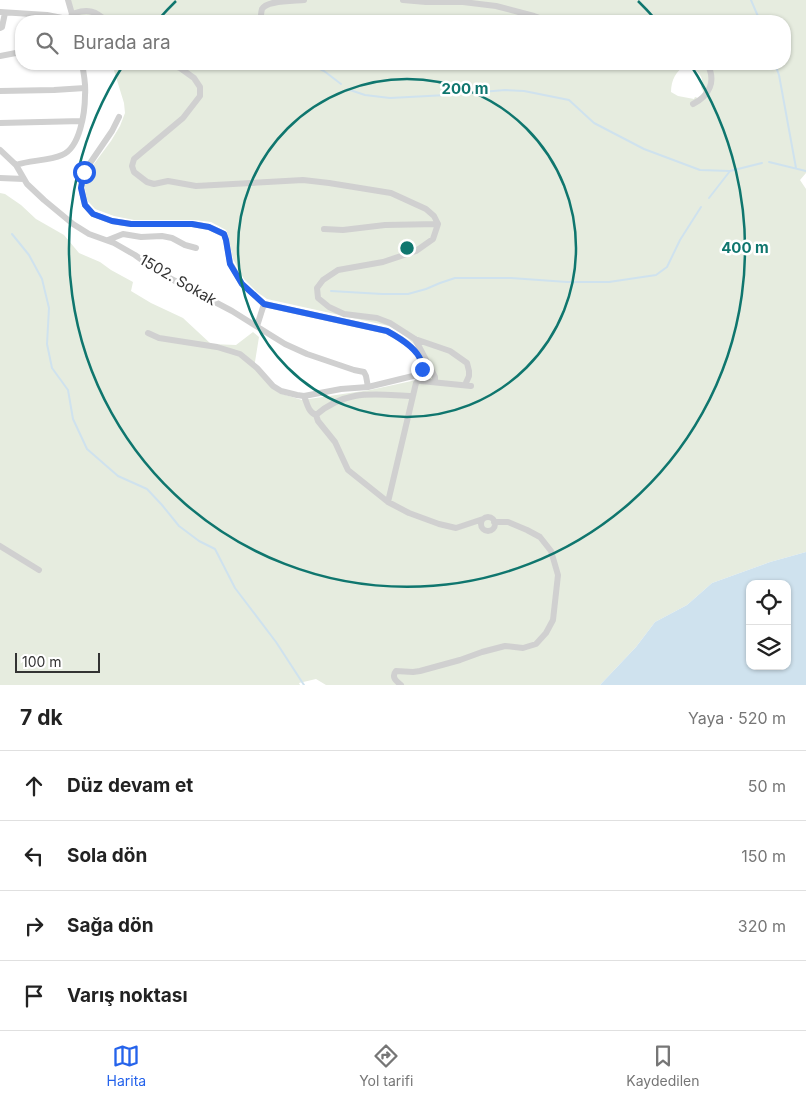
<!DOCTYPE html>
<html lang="tr">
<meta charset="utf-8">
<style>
body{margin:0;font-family:Inter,sans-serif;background:#f6f6f6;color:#222}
.controls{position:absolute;right:15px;bottom:15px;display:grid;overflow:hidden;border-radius:10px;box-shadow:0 1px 4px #0004}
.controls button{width:45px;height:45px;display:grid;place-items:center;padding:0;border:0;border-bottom:1px solid #e0e0e0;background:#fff;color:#222;font:25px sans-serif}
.scale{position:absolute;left:15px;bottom:12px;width:85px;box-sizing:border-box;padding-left:5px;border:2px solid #333;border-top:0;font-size:14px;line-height:18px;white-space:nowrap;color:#333;-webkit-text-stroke:4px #fff;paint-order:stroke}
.stop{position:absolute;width:15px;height:15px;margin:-11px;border:4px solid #2563eb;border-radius:50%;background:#fff}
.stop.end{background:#2563eb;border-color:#fff;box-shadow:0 1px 5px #0008}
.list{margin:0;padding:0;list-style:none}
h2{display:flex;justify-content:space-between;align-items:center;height:65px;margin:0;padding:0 20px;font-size:21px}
h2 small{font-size:16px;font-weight:400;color:#767676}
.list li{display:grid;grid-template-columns:32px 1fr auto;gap:15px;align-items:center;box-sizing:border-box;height:70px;padding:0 20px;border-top:1px solid #e0e0e0}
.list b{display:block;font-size:19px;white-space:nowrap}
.list em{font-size:16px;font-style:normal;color:#767676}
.icon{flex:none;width:28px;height:28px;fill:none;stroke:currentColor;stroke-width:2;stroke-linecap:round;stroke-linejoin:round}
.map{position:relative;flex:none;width:806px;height:685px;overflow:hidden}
.search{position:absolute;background:#fff;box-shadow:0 1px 4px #0004;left:15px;right:15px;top:15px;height:55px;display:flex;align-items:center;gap:12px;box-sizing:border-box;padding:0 18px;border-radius:20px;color:#767676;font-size:19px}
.sheet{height:345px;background:#fff}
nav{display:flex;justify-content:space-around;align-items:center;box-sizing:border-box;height:70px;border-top:1px solid #e0e0e0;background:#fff;font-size:14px;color:#767676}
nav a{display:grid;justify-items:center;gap:2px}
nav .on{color:#2563eb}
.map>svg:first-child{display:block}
.green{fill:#e6ecdf;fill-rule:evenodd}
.water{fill:#cfe2ee;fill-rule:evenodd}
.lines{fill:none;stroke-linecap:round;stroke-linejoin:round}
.stream{stroke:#cfe2ee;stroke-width:2}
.street{stroke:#d0d0d0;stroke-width:6}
.route{stroke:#2563eb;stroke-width:6}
.ring{fill:none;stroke:#0f766e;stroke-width:2.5}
.labels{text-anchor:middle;stroke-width:5;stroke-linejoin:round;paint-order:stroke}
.street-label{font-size:15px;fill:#333;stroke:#fff}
.centre{fill:#0f766e;stroke:#fff;stroke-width:2.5}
.ring-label{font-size:15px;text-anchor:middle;font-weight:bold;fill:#0f766e;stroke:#fff;stroke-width:5;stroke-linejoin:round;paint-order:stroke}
</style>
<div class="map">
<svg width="806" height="685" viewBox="0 0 806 685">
<rect width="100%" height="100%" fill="#fff"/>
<path class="green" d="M70,0H806V173L800,180L806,189V552L770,562L712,583L687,605L655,622L636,647L600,685H326L316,679L299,683L300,685H0V193L5,194L21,205L36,219L64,235L79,253L100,262L111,270L133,282L131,291L151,303L183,318L211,344L236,345L253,332L259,337L254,368L279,393L302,400L370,390L421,379L426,374C428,351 407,336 389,326L267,299L257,292L244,279L233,259L228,235L226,230L211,222L194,220H134L114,216L95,209L87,200L84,183L91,168L111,141L120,126L125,113L124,103L112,64H785V21H94L92,19L76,21ZM686,65C696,69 706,77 701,87L703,91V94L698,98L695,97L694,99L678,96L671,92C671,80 676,71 686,65Z"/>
<path class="water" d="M806,552V685H600L636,647L655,622L687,605L712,583L770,562ZM750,584H787V666H750Z"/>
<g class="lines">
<path class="stream" d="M751,0L760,21
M310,64L324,71L341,84
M775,64L779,75L796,168
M347,89L365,95L390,98L447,95L505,90L524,91L569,100L594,123L644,149L700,170L730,171L762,163
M769,162L806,171
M709,198L730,171
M12,234L29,255L42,279L49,308L47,344L52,368L68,390L73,419L87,449L118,476L147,489L162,505L179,526L199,541L215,549L235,588L276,642L304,685
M331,291L382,294H408L426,289L440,283L455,278H511L567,282H609L656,275L667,267L680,240L701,207"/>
<path class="street" d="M68,0L74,21
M403,0L426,2H463L496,6L534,16L548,21
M0,12L47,15L67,19L72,16L75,13C88,9 96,11 106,21
M260,21C261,18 261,12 262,9C267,0 294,1 304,0
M0,28L2,27L5,13
M0,56L21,52
M168,64L180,68L194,78L200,87V96L183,118L134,159L132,166L134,172L147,182L154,184L168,181L196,186L303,180L329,183L391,193L426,209L434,216L438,224L433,239L416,251L383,262L338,270L323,280L317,288L318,298L329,307L344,314L377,318L390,323L415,339L450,351L467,363L469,371V376L465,385
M0,91L54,90L85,88
M693,104C709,96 717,81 707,64
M119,117L112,131L84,172L81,187L85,205L93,214L112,221L131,224H192L209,227L224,234L226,240L230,263L242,284L264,304L387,331C400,338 420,349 422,365C423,370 422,372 417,375L368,387L341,389L304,396L297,395L281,391L273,386L257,368L240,354L217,347L159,338L148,333
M0,123L82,121
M0,150L16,165L27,184L44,200L73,224L89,234L114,243L135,255L160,273L232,311L285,344L307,354L354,370L364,372L366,376L368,387
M16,165C30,160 48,161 62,155C80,148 85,112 85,95C86,85 84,74 82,64
M0,178L24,179
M324,229L343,230L385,225L438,224
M108,240L123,234L141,237L162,236L172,238L185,245L196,248
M257,326L264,304
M415,339L435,377V382
M304,396C307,403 308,412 316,415
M413,396C376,395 347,388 316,415L318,421L335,442L348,470L388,502L409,513L439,524L456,528L483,519
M388,502L416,383L418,381H421L471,386
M481 524a7 7 0 1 1 14 0a7 7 0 1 1-14 0Z
M0,546L39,570
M401,685C396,681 391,677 396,671L413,672L420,671L460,660L482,652L505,646L523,648L536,644L546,633L553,620L558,575L551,551L540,537L527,530L508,522H494"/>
</g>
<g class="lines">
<path class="route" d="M84,172L81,188L85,205L93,214L112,221L131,224H192L209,227L224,234L226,240L230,264L242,284L264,304L387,331C398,337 417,348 421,361C422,364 422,366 422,369"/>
</g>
<g class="ring">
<circle cx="407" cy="248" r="169"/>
<path d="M158 20A338 338 0 0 1 176 1M638 1A338 338 0 0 1 656 20M690 64A338 338 0 1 1 124 64"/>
</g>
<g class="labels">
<g class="street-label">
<text transform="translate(178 280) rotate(30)" y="5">1502. Sokak</text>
</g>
</g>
<circle cx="407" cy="248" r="8" class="centre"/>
<g class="ring-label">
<text x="465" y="94">200 m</text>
<text x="745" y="253">400 m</text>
</g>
</svg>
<div class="controls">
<button><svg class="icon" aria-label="locate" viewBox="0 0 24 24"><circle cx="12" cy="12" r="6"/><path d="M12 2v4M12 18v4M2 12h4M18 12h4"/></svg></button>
<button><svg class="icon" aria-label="layers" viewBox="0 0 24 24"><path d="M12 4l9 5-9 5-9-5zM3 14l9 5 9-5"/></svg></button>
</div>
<div class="scale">100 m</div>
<div class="stop" style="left:84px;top:172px"></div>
<div class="stop end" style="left:422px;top:369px"></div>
<div class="search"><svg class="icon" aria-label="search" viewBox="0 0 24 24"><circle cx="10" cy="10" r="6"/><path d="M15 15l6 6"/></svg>Burada ara</div>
</div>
<section class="sheet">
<h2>7 dk<small>Yaya · 520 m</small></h2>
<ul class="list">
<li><svg class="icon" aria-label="ahead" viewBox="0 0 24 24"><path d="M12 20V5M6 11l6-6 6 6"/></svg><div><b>Düz devam et</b></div><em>50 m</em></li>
<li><svg class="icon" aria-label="left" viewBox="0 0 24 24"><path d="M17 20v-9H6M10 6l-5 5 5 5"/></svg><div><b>Sola dön</b></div><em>150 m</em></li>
<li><svg class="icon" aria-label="right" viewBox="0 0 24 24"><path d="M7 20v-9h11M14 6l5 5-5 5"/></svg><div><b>Sağa dön</b></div><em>320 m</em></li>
<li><svg class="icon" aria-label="arrive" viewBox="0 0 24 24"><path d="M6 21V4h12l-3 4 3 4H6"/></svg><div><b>Varış noktası</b></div></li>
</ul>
</section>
<nav>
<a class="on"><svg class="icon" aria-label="map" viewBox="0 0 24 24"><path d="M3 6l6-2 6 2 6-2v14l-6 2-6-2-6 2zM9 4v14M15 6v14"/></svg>Harita</a>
<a><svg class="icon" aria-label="directions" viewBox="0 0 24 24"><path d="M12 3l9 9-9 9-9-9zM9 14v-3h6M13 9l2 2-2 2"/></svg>Yol tarifi</a>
<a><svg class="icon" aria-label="saved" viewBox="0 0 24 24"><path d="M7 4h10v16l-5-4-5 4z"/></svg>Kaydedilen</a>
</nav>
